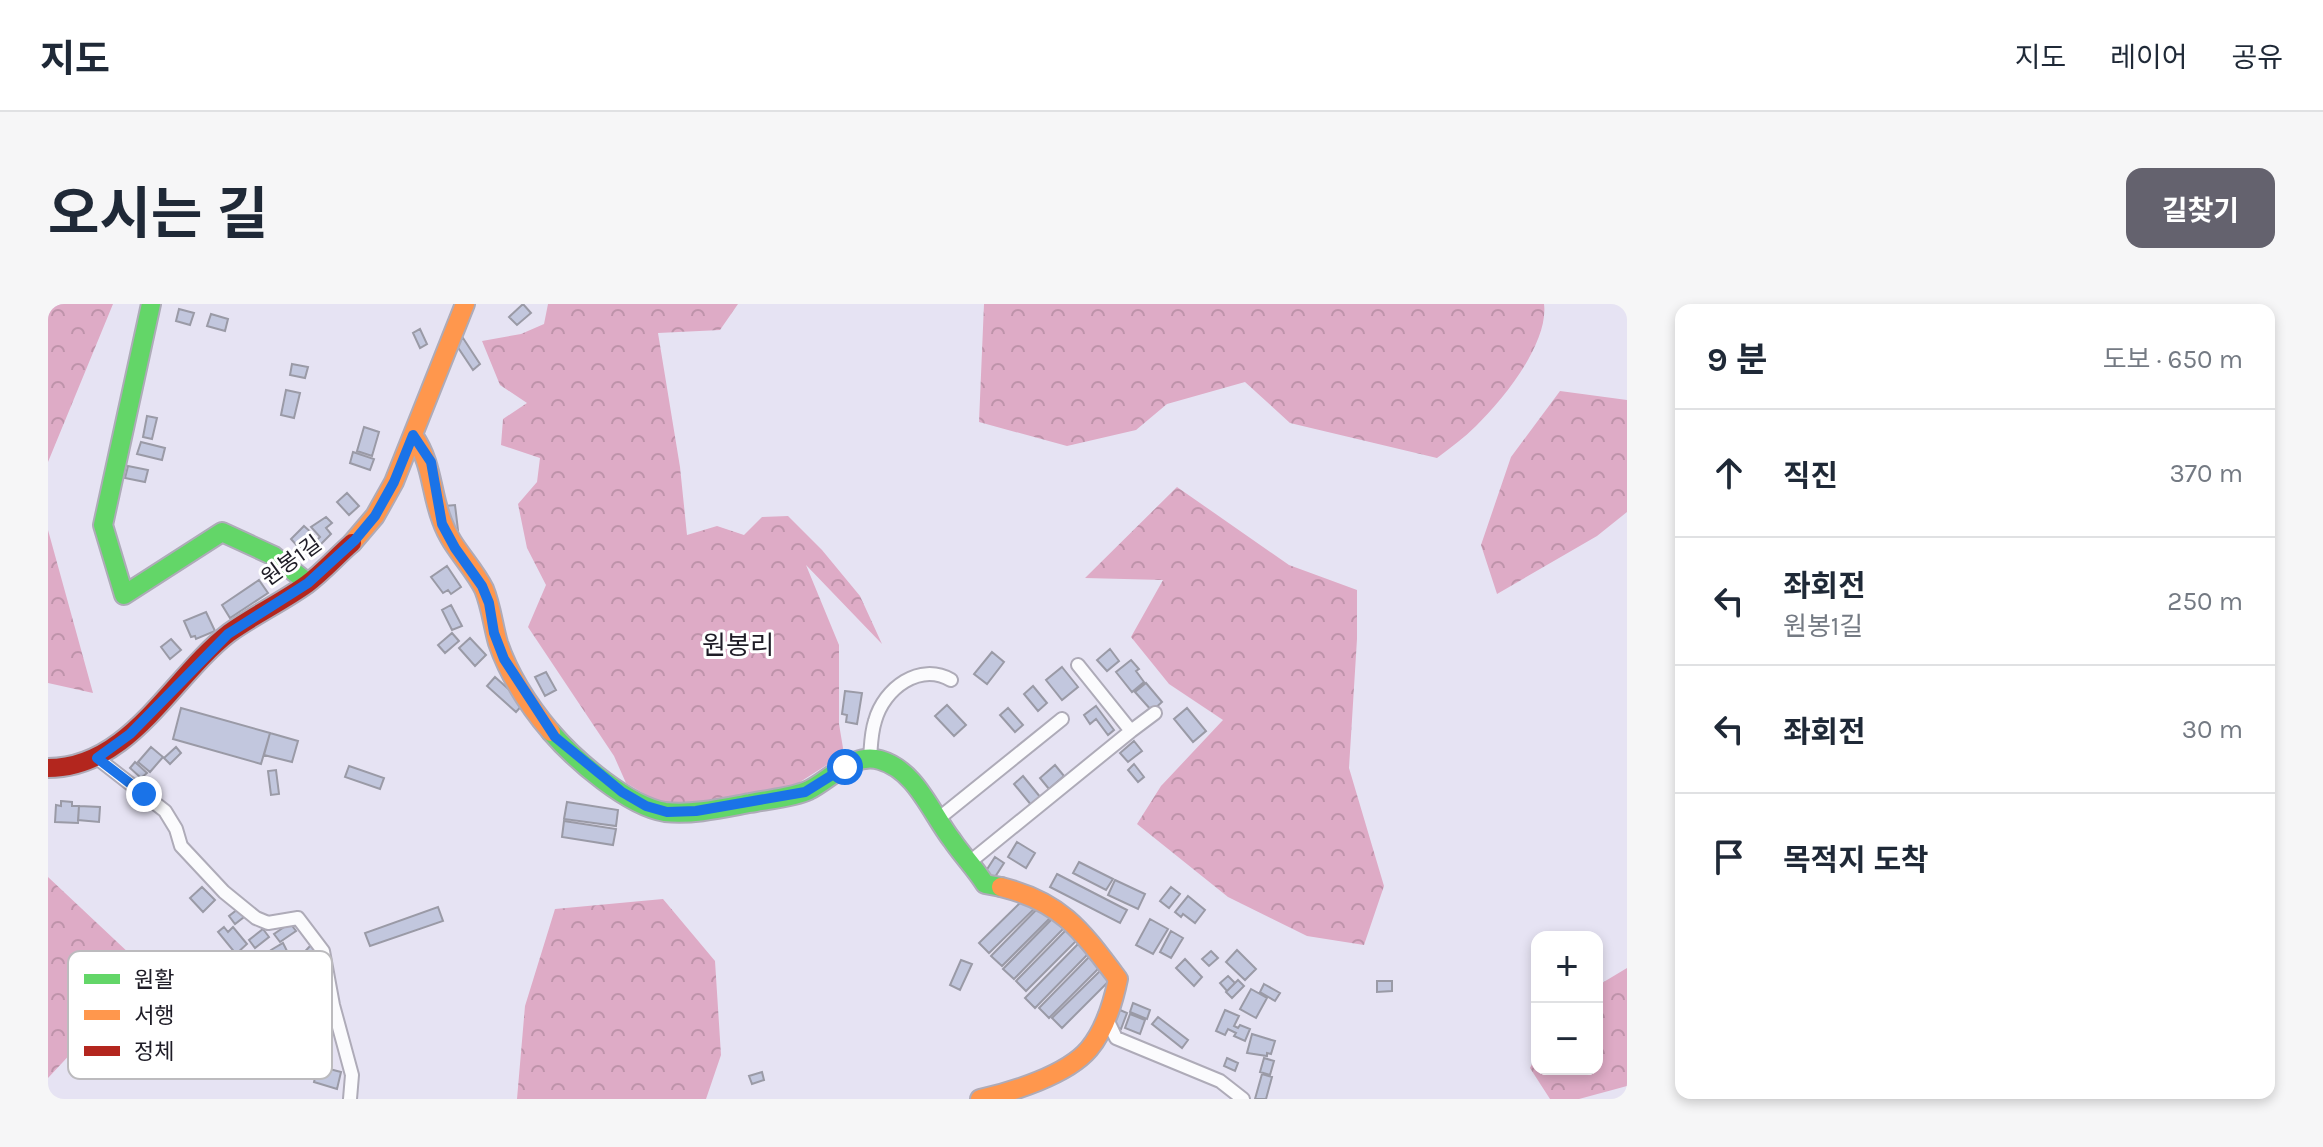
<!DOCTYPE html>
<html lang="ko">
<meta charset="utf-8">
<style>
body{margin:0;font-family:Karla,"Noto Sans KR",sans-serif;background:#f6f6f7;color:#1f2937}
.controls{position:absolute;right:24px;bottom:24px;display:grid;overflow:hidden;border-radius:16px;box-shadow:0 4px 12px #0003}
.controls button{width:72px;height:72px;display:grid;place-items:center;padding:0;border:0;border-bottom:2px solid #e0e1e3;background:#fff;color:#1f2937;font:40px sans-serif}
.stop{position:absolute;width:24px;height:24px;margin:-18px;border:6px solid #1a73e8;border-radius:50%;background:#fff}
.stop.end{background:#1a73e8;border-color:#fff;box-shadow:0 2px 8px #0008}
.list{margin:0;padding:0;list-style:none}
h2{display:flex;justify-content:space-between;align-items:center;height:104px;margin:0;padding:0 32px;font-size:34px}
h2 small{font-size:26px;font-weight:400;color:#747a83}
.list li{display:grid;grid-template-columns:52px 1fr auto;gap:24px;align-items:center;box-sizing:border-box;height:128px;padding:0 32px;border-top:2px solid #e0e1e3}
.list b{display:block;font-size:30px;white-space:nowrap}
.list p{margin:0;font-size:26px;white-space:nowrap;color:#747a83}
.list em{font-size:26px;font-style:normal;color:#747a83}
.icon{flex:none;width:44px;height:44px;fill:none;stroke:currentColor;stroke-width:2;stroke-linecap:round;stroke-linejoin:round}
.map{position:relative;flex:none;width:1579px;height:795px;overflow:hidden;border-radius:16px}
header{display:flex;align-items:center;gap:48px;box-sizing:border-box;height:112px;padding:0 40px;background:#fff;border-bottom:2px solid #e0e1e3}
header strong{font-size:38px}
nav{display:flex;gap:44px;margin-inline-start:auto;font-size:28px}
.intro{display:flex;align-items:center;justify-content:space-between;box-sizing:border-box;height:192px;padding:0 48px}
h1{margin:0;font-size:56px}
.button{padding:20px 36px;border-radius:16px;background:#64626e;color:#fff;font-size:28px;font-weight:700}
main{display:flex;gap:48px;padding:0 48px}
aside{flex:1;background:#fff;border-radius:16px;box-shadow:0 4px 12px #0003}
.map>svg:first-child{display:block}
.forest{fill:url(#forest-crowns)}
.building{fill:#c2c7de;stroke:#9a9aa6;stroke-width:2}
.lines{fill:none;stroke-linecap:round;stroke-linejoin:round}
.street-casing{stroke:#aeabb8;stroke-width:16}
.fast-casing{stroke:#aeabb8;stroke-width:22}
.slow-casing{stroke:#aeabb8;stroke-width:22}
.jam-casing{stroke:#aeabb8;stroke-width:22}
.street{stroke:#fbfbfd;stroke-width:12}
.fast{stroke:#63d668;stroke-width:18}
.slow{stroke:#ff974d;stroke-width:18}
.jam{stroke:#b3261e;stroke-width:18}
.route{stroke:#1a73e8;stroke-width:10}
.labels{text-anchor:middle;stroke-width:6;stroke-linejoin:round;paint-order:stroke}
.street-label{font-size:22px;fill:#1e1c26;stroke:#fff}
.quarter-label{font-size:26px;fill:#1e1c26;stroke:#fff}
.key{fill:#fff;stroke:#bcbbbe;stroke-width:2}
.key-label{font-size:22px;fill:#1e1c26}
</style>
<header>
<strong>지도</strong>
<nav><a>지도</a><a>레이어</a><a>공유</a></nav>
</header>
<div class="intro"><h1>오시는 길</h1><a class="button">길찾기</a></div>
<main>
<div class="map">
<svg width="1579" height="795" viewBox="0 0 1579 795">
<defs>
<pattern id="forest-crowns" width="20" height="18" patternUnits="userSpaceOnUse" patternTransform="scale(2)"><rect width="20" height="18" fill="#deabc6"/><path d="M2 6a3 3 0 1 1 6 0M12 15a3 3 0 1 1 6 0" fill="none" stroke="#be93aa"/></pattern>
</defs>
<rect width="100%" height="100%" fill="#e6e3f3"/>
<path class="forest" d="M0,0H65L0,158Z
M500,0H690L672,26L610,29L632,163L639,231L669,222L696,231L714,213L740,212L774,246L812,292L834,340L758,261L791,341V420L796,450L741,485L645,500L610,498L578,479L566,452L480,323L498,281L479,244L470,200L489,178L492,154L453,141L455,115L479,99L452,81L434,37L473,30L496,20Z
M936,0H1496C1501,39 1455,96 1428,122C1416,134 1402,144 1389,154L1242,119L1197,78L1119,100L1088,126L1019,142L931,118Z
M1512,87L1579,96V208L1549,232L1449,290L1433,241L1463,153Z
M1129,183L1241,261L1309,286V335L1301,464L1336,582L1316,641L1259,632L1180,593L1089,520L1113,482L1175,416L1121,380L1083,333L1115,276L1037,274Z
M0,226L45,389L0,379Z
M0,573L100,667L0,774Z
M615,595L667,657L673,751L658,795H469L477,702L507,605Z
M1579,664V782L1531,795H1502L1482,764L1489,750V765H1549V682Z"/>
<path class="building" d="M475,0L483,9L469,21L461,13Z
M131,5L146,9L142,21L128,17Z
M163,10L180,15L177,27L159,22Z
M372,25L379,40L372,44L365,29Z
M415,34L432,60L425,66L407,39Z
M244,60L260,63L257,74L242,71Z
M238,86L252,89L246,114L233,111Z
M99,112L109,114L104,135L95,133Z
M316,123L331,128L324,152L309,147Z
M93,138L117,144L114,156L89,150Z
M305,148L326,155L322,166L302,159Z
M80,162L100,166L97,178L77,174Z
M299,189L311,202L301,211L289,198Z
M407,201L410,226L400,227L397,202Z
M278,213L284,219L278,224L283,230L272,241L268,237L272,233L263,223Z
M256,222L266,231L252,245L243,235Z
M399,262L413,283L403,290L400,286L395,289L383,273Z
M211,276L220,289L182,314L174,301Z
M403,301L414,322L404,326L394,306Z
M158,308L167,327L148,335L147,332L143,333L136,317Z
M404,329L411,337L397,349L390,341Z
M422,334L438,351L427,362L411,344Z
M123,335L133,346L122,355L113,343Z
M1062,345L1071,357L1059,367L1049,356Z
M944,348L956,358L939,380L926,370Z
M1083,356L1091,365L1088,367L1096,378L1084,388L1068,368Z
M1014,363L1030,383L1014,396L998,376Z
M498,368L508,386L497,392L487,373Z
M447,373L476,399L468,408L439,382Z
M1098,379L1114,398L1104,407L1087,388Z
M985,382L999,399L990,407L976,390Z
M797,387L814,389L809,420L798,418L799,411L794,410Z
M899,401L918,421L906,432L887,412Z
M1048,402L1066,426L1060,431L1048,415L1042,420L1036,411Z
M133,404L222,429L213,460L125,435Z
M960,404L975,421L967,428L952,411Z
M1139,404L1158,427L1145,438L1126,415Z
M222,429L250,437L244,458L216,451Z
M1086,437L1094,447L1080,458L1072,449Z
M103,443L115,453L102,468L90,458Z
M128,443L133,449L122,460L116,454Z
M87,458L99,469L93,474L82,464Z
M1086,460L1096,473L1090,478L1080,466Z
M1007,461L1016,472L1001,485L992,474Z
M301,462L336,474L332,485L297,473Z
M228,466L231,490L223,491L220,467Z
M975,472L993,494L984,502L966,480Z
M13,497L24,498V502H31L30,519L7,518L8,501L13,502Z
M519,498L570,506L568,522L516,515Z
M31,502L52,503L51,518L30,516Z
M516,517L568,525L565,541L514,533Z
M969,538L987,549L978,564L960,553Z
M947,553L956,559L945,576L936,570Z
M1031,558L1065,575L1058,586L1025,569Z
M1009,570L1079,606L1072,619L1002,583Z
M1067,576L1097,590L1090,605L1060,591Z
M154,583L167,596L155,608L142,594Z
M1123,583L1132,590L1121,604L1112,597Z
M1140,592L1157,606L1147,619L1135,610L1133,613L1127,608Z
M976,595L986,605L941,649L931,639Z
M993,601L1004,612L954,662L943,652Z
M390,603L395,617L322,642L317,629Z
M190,605L196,613L187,620L181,612Z
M1005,614L1016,624L966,675L955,665Z
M1102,615L1120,625L1105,650L1088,641Z
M242,619L248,627L232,638L226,630Z
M176,623L180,628L185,623L199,640L188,650L170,628Z
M215,625L221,633L207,644L201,636Z
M1018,626L1028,637L978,687L968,677Z
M1123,627L1135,634L1123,654L1112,648Z
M235,639L246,661L235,667L223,646Z
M1030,640L1040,650L987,704L977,694Z
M263,641L270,647L255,662L249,656Z
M1189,646L1208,665L1197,676L1178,658Z
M1163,647L1170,654L1161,662L1154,655Z
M1041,653L1051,664L1001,714L991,704Z
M1137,655L1154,673L1146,682L1128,664Z
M913,656L924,660L912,686L902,681Z
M1052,667L1061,677L1014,724L1004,714Z
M1180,672L1187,679L1179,687L1172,679Z
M1190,676L1196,682L1184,694L1178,688Z
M1329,677H1344V687L1329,688Z
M1216,680L1232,689L1227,697L1212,688Z
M1203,685L1219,694L1208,714L1192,705Z
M1085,699L1102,706L1099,715L1082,708Z
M1072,706L1079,709L1073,725L1065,722Z
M1177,706L1191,712L1186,722L1190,724L1192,721L1202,725L1197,737L1186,732L1188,729L1180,725L1177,731L1168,727Z
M1082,710L1097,716L1092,730L1077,724Z
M1110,713L1140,736L1134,744L1104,720Z
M1204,730L1227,737L1223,750L1219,749V752L1199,749Z
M1179,754L1190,759L1187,767L1176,762Z
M1216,754L1226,757L1222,771L1212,768Z
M270,762L293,768L289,785L266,778Z
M714,768L716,776L704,780L701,772Z
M1214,770L1224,773L1218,795H1207Z"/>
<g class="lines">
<defs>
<path id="street" d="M1083,427L1107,409
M49,454L117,507L128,525L133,542L176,588L208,614L220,619L250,614L275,647L285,701L304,771L302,795
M822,454C823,442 823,429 827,417C836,384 872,358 903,376
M890,515L1014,415
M923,557L1083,427L1030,361
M1057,711L1068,734L1172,777L1195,795"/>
<path id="fast" d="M103,0L55,221L76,291L174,228L226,252L260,279
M503,428C527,456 580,502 617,508C645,511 675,504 702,499C721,495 744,494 761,486C783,475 805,448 832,456C868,466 883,509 904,536C914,551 927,564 937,580L953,583"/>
<path id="slow" d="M365,131C385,160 382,186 394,217C403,243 424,261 436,285C443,302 445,321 450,339C461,371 481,402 503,428
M304,239L327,212L346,178L417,0
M932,795C964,788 1019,771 1041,745C1057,726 1065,699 1070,675C1034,627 1014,598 953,583"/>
<path id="jam" d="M0,464C82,464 123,374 181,329C206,311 234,298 259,280C275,268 289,252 304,239"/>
</defs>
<use href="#street" class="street-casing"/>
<use href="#fast" class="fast-casing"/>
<use href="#slow" class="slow-casing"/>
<use href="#jam" class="jam-casing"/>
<use href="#street" class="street"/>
<use href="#fast" class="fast"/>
<use href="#slow" class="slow"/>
<use href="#jam" class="jam"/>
</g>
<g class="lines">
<path class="route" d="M96,490L49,454L82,430L180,330L260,279L307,236L327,212L346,178L365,131L383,158L394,220L407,244L434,282L441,299L446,329L456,355L507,433L574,488L598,502L619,508L648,507L757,488L797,463"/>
</g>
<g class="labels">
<g class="street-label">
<text transform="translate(243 256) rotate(-36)" y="8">원봉1길</text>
</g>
<g class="quarter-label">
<text x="690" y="350">원봉리</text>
</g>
</g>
<rect x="20" y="647" width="264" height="128" rx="12" class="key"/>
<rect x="36" y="670" width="36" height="10" fill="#63d668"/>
<rect x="36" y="706" width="36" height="10" fill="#ff974d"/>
<rect x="36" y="742" width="36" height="10" fill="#b3261e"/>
<g class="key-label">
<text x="86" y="683">원활</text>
<text x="86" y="719">서행</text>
<text x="86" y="755">정체</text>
</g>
</svg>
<div class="controls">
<button>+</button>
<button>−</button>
</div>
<div class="stop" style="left:797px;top:463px"></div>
<div class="stop end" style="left:96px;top:490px"></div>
</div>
<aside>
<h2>9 분<small>도보 · 650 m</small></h2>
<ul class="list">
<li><svg class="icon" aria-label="ahead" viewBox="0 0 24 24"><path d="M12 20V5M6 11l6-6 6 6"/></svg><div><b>직진</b></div><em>370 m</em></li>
<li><svg class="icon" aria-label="left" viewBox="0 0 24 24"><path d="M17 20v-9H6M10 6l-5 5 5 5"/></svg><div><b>좌회전</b><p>원봉1길</p></div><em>250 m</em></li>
<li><svg class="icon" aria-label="left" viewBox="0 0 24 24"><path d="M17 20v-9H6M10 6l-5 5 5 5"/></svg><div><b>좌회전</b></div><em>30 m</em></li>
<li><svg class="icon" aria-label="arrive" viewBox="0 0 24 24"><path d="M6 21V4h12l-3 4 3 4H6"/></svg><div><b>목적지 도착</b></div></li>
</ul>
</aside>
</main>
